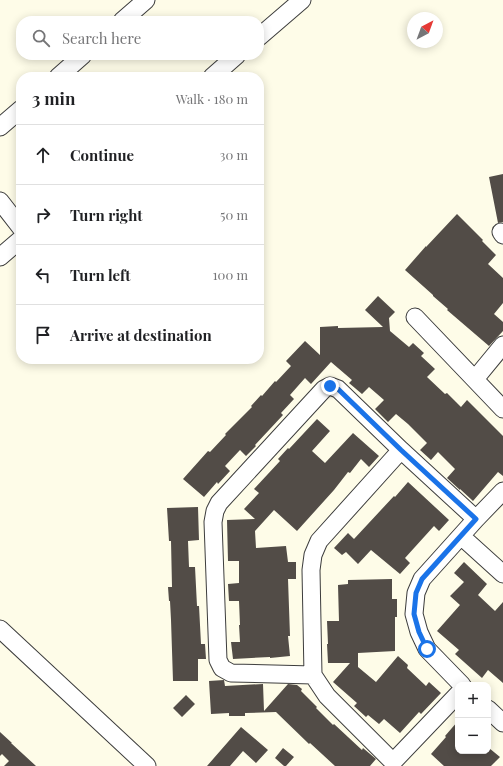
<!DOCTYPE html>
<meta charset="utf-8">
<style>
body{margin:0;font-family:"Playfair Display",serif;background:#f6f6f6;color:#202124}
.controls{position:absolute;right:12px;bottom:12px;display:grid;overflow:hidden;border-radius:8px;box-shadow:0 2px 10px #0003}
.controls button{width:36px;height:36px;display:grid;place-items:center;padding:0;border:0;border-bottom:1px solid #e0e0e0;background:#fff;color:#202124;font:20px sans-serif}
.compass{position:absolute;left:407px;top:12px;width:36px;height:36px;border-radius:50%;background:#fff;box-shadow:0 2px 10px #0003;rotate:41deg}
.stop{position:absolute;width:12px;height:12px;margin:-9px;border:3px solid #1a73e8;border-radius:50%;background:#fff}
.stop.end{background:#1a73e8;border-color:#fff;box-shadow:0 1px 4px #0008}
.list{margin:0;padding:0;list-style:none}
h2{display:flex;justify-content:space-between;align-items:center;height:52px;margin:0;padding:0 16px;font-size:17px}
h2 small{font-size:13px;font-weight:400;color:#757577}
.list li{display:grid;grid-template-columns:26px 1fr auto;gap:12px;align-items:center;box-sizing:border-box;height:60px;padding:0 16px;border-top:1px solid #e0e0e0}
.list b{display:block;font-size:15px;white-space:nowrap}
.list em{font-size:13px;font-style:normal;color:#757577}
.icon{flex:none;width:22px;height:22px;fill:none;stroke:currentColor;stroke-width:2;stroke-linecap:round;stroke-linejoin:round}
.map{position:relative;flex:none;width:503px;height:766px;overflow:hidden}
.search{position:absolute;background:#fff;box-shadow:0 2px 10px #0003;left:16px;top:16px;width:248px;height:44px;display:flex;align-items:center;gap:10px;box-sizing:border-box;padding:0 14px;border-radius:16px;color:#757577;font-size:15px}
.panel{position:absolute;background:#fff;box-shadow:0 2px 10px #0003;left:16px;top:72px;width:248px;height:292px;border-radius:16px}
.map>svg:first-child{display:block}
.building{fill:#524c47}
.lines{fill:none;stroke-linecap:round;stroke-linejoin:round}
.minor-casing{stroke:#3d3d3d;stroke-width:19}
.minor{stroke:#fff;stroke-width:17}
.route{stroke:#1a73e8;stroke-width:5}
</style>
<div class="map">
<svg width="503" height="766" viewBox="0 0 503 766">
<rect width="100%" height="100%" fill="#fefce8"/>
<path class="building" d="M503,174V222L498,223L489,177Z
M457,214L483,240L482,241L496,255L488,264L503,278V303L494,314L503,322V331L489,346L447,310L448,309L433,296V295L405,270L426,246V247Z
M378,296L395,312L389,318L390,331L409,347L413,343L424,353L421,356L435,369L427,377L445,394L447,393L461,407L467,400L503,436V476L498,472L473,501L460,489V490L447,478L455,469L438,452L431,460L420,450L427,443L408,424L396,414L388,422L375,409L384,400L369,387L362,394L349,383L352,380L331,362L311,384L305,378L290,395L294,399L281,413L283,415L255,445L256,446L246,456L240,450L225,466L230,471L218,484L217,482L204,497L183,479L208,451L210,452L226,435L225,434L252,407L251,406L261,395L262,396L275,381L276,382L291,366L286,361L305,341L320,355V327L338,326V328L383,327L365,310Z
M317,419L330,431L312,451L325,463L353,433L379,456L369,467L361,459L350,473L348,472L334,490L297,531L274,510L255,531L256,548L286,546L288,562H296V579H288L290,636H288L290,656L270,658V657L233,659L231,642H240L239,625H240L239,601H229L228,584L239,583V561H228L227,520L255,519L244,509L259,493L254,489L280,461L278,459L288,448L289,449Z
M408,482L449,520L439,531L434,526L405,558L410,563L400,574L371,550L358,564L346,552L342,555L334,548L348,533L354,539L394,496L395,497Z
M198,507L199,540L188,541L189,567H195L197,606H199L201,644H205L206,659H198V681H173L171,620L170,601H169L168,587H172L171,541H169L167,508Z
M464,562L487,584L478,595L495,611L503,602V683L488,670L482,678L455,654L459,650L437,631L460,605L450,596L464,582L454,573Z
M392,579V599H397V617H395V651L358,653V667L376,682L398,656L408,665L407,668L426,686L429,682L441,693L421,714L419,712L400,733L384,719L379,724L368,715L366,717L354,706L357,703L333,682L350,663H328L327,644H328L327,621H339L338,585L348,584V580Z
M224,680L225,686L263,684L264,711L288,684L297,685L302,689L301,691L317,707L316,708L333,725L334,724L362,750L363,748L376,759L370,766H335L310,743L309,744L276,712L245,713V716H229V713L211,714L209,681Z
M186,695L195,704L182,717L173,708Z
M458,721V751H488L489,748L500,757L491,766H444L431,754L446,737L445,736Z
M241,727L268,750L256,763L243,751L230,766H207Z
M0,732L12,743H11L36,766H4L9,761L2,754L0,756Z
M283,748L294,757L286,766H284L275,758Z"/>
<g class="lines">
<defs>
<path id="minor" d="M122,21L146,0
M259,37L302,0
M58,77L83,55
M212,77L237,55
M0,127L21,109
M0,201L21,228
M501,232L503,235
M0,257L21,239
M415,317L503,409
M475,379L503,345
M401,450L319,541L313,555L311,570L313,675L327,696L393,762L458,694
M461,536L503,574
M0,629L147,766
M313,675L231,673L222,668L218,660L213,522L215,511L219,503L324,389L330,386L338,389L401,450L476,519
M462,685L427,649L419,632L414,614L416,593L422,579L476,519L503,491
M488,709L503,723"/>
</defs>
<use href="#minor" class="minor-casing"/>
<use href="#minor" class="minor"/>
</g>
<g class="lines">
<path class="route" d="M330,386L338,389L401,450L476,519L422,579L416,593L414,614L419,632L427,649"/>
</g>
</svg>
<div class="controls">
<button>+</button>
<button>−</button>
</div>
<svg class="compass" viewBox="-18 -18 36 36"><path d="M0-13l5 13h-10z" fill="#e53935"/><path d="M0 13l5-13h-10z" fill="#757577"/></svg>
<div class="stop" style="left:427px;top:649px"></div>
<div class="stop end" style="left:330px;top:386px"></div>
<div class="search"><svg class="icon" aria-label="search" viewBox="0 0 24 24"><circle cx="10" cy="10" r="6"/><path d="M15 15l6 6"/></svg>Search here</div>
<section class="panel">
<h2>3 min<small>Walk · 180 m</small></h2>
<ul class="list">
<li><svg class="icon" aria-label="ahead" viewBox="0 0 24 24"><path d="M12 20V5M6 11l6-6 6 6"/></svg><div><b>Continue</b></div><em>30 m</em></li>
<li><svg class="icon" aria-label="right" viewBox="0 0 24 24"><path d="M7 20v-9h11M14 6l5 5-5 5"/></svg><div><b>Turn right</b></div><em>50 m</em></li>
<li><svg class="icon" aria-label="left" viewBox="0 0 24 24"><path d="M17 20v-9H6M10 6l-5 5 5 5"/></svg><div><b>Turn left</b></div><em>100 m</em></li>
<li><svg class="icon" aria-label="arrive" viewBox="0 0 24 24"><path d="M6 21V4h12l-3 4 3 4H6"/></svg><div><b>Arrive at destination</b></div></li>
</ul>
</section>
</div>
